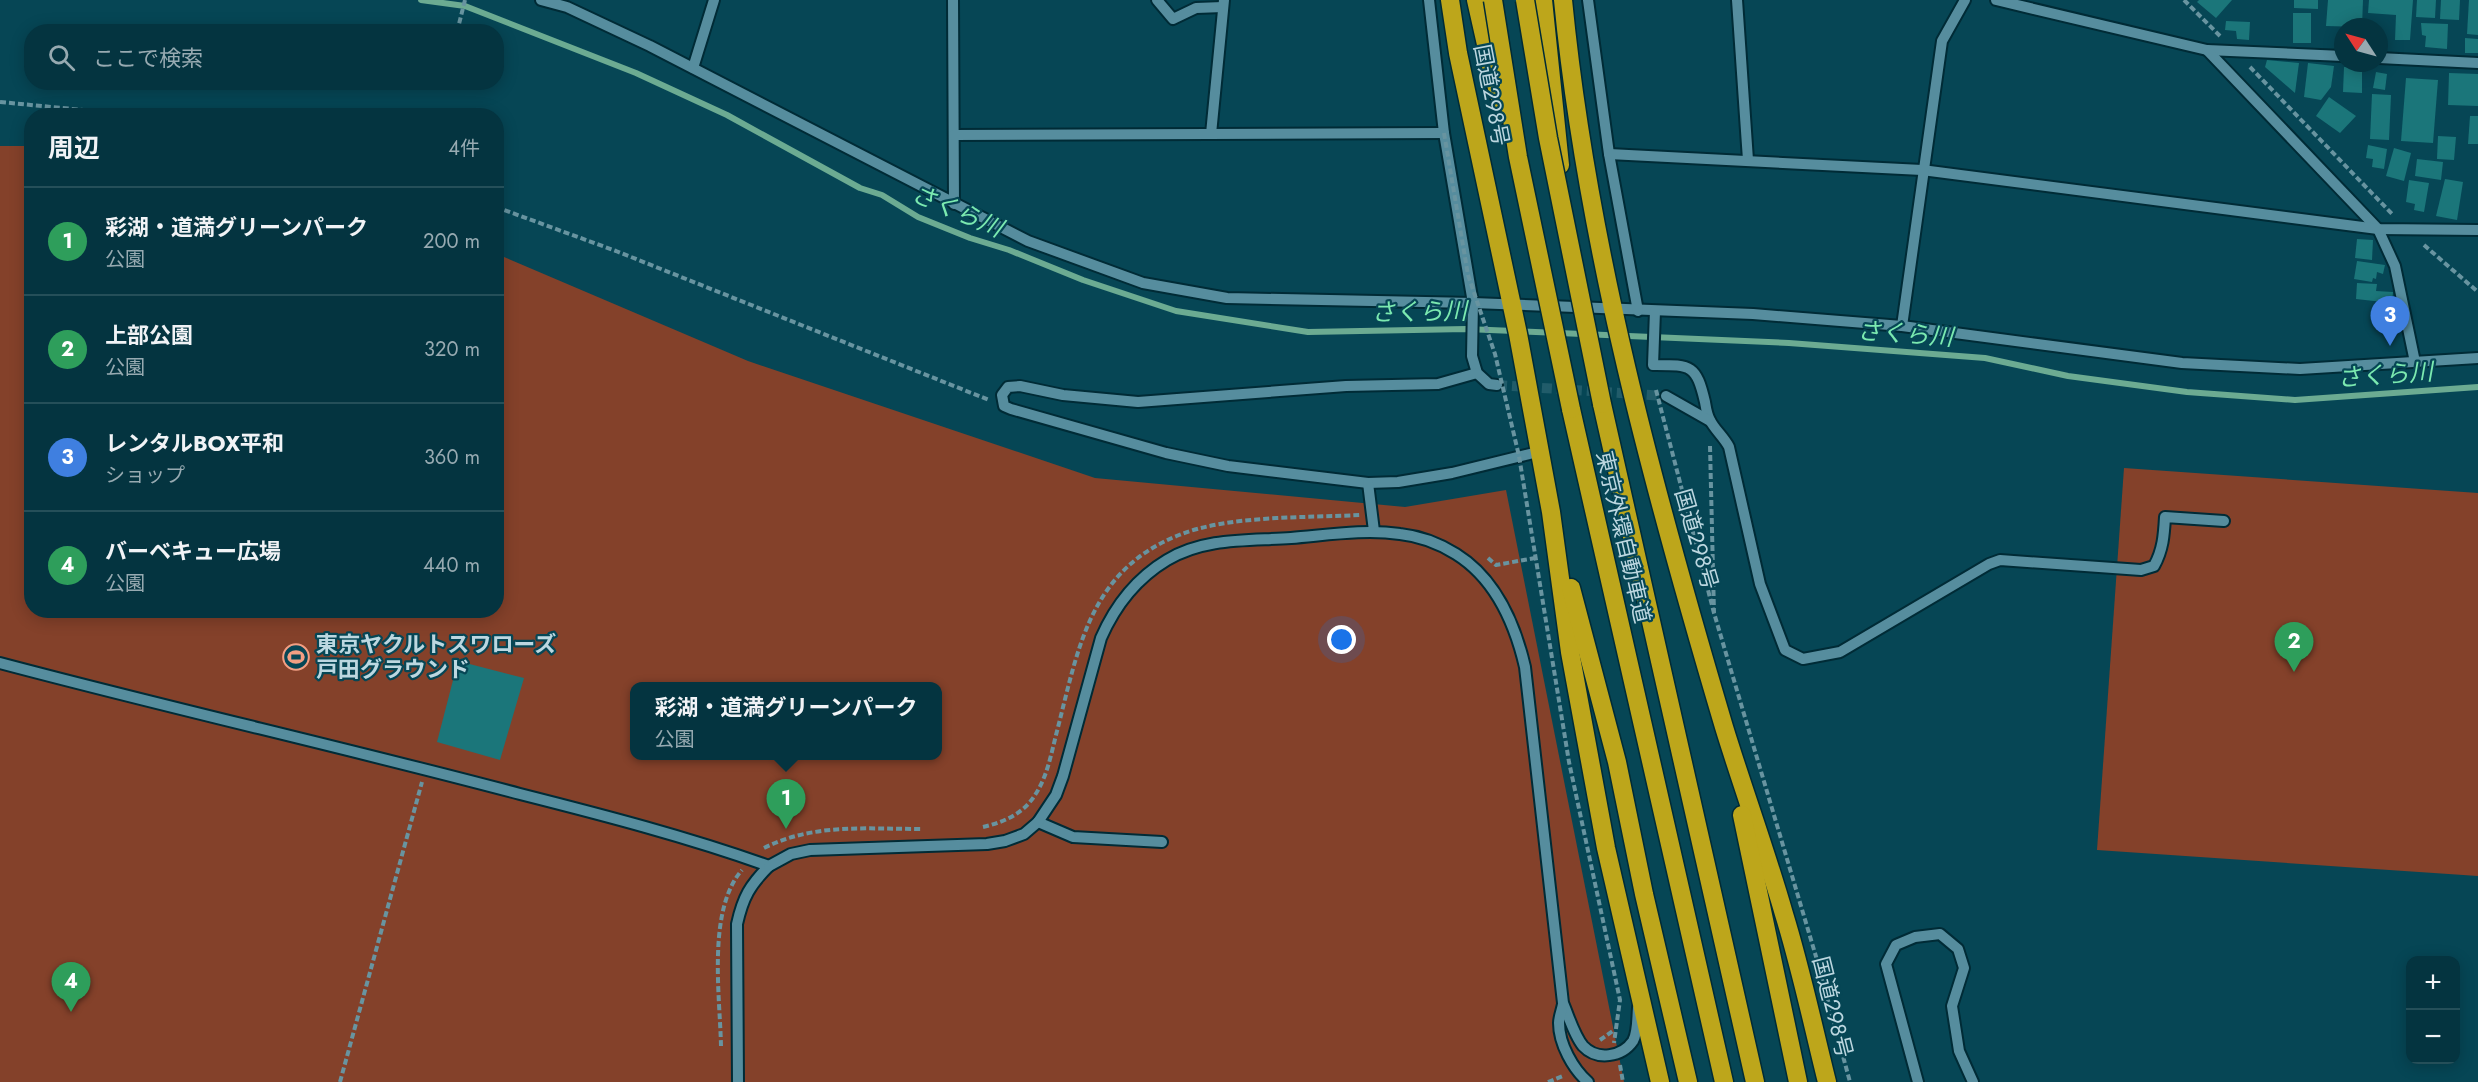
<!DOCTYPE html>
<html lang="ja">
<head>
<meta charset="utf-8">
<style>
	body { margin:0; font-family:Jost,"Noto Sans JP",sans-serif; background:#123f4b; color:#f1f3f6 }
	.controls { position:absolute; right:18px; bottom:18px; display:grid; overflow:hidden; border-radius:12px; box-shadow:0 3px 15px #0003 }
	.controls button { width:54px; height:54px; display:grid; place-items:center; padding:0; border:0; border-bottom:2px solid #254f59; background:#043440; color:#f1f3f6; font:30px sans-serif }
	.compass { position:absolute; left:2334px; top:18px; width:54px; height:54px; border-radius:50%; background:#043440; box-shadow:0 3px 15px #0003; rotate:306deg }
	.you { position:absolute; left:1342px; top:640px; width:21px; height:21px; margin:-15px; border:4px solid #fff; border-radius:50%; background:#1a73e8; box-shadow:0 0 0 9px #1a73e833 }
	.badge { display:grid; place-items:center; width:39px; height:39px; border-radius:50%; background:#f39f83; color:#fff; font-size:20px; font-weight:700 }
	.pin { position:absolute; translate:-50% -50px; filter:drop-shadow(0 2px 3px #0008) }
	.pin::after { content:''; position:absolute; top:32px; width:21px; height:18px; background:inherit; clip-path:polygon(0 0,100% 0,50% 100%) }
	.popup { position:absolute; left:630px; top:682px; width:312px; height:78px; box-sizing:border-box; display:grid; place-content:center; border-radius:12px; background:#043440; filter:drop-shadow(0 2px 4px #0005); font-size:20px; white-space:nowrap; color:#97aab1 }
	.popup b { font-size:22px; color:#f1f3f6 }
	.popup::after { content:''; position:absolute; left:50%; top:100%; margin-left:-12px; border:12px solid transparent; border-top-color:#043440 }
	.list { margin:0; padding:0; list-style:none }
	h2 { display:flex; justify-content:space-between; align-items:center; height:78px; margin:0; padding:0 24px; font-size:26px }
	h2 small { font-size:20px; font-weight:400; color:#97aab1 }
	.list li { display:grid; grid-template-columns:39px 1fr auto; gap:18px; align-items:center; box-sizing:border-box; height:108px; padding:0 24px; border-top:2px solid #254f59 }
	.list b { display:block; font-size:22px; white-space:nowrap }
	.list p { margin:0; font-size:20px; white-space:nowrap; color:#97aab1 }
	.list em { font-size:20px; font-style:normal; color:#97aab1 }
	.icon { flex:none; width:33px; height:33px; fill:none; stroke:currentColor; stroke-width:2; stroke-linecap:round; stroke-linejoin:round }
	.map { position:relative; flex:none; width:2478px; height:1082px; overflow:hidden }
	.search { position:absolute; background:#043440; box-shadow:0 3px 15px #0003; left:24px; top:24px; width:480px; height:66px; display:flex; align-items:center; gap:15px; box-sizing:border-box; padding:0 21px; border-radius:24px; color:#97aab1; font-size:22px }
	.panel { position:absolute; background:#043440; box-shadow:0 3px 15px #0003; left:24px; top:108px; width:480px; height:510px; border-radius:24px }
	.map>svg:first-child { display:block }
	.green { fill:#84412a; fill-rule:evenodd }
	.lines { fill:none; stroke-linecap:round; stroke-linejoin:round }
	.stream { stroke:#6cab92; stroke-width:6 }
	.building { fill:#1b767a }
	.minor-tunnel { stroke:#215c6a; stroke-width:10; stroke-dasharray:10 5; stroke-linecap:butt }
	.minor-casing { stroke:#002b36; stroke-width:14 }
	.highway-casing { stroke:#002b36; stroke-width:21 }
	.path { stroke:#6894a0; stroke-width:4; stroke-dasharray:6 3; stroke-linecap:butt }
	.minor { stroke:#568d9e; stroke-width:10 }
	.highway { stroke:#bda61b; stroke-width:18 }
	.highway-bridge-casing { stroke:#002b36; stroke-width:21; stroke-linecap:butt }
	.path-bridge { stroke:#6894a0; stroke-width:4; stroke-dasharray:6 3; stroke-linecap:butt }
	.highway-bridge { stroke:#bda61b; stroke-width:18 }
	.labels { text-anchor:middle; stroke-width:4.5; stroke-linejoin:round; paint-order:stroke }
	.street-label { font-size:22px; fill:#bcd7e0; stroke:#064655 }
	.poi-label { font-size:22px; font-weight:bold; fill:#bcd7e0; stroke:#064655; text-anchor:start }
	.water-label { font-size:24px; font-style:italic; fill:#7be9b0; stroke:#064655 }
</style>
</head>
<body>
<div class="map">
<svg width="2478" height="1082" viewBox="0 0 2478 1082">
	<rect width="100%" height="100%" fill="#064655"/>
	<g class="green">
		<path d="M0,146H31L32,610H496L497,254L748,361L1095,478L1405,507L1506,490L1624,1082H0ZM634,686H938V756H634Z"/>
		<polygon points="2124,468 2478,493 2478,876 2097,850"/>
	</g>
	<g class="lines">
		<polyline class="stream" points="421,0 465,6 636,73 727,115 860,188 882,195 918,217 970,238 1009,250 1083,280 1176,311 1308,332 1466,329 1789,343 1985,358 2068,376 2187,392 2295,400 2478,387"/>
	</g>
	<g class="building">
		<polygon points="2199,0 2232,0 2216,18 2197,2"/>
		<polygon points="2294,0 2318,0 2318,9 2294,8"/>
		<polygon points="2328,0 2363,0 2362,27 2326,26"/>
		<polygon points="2369,0 2413,0 2410,40 2395,40 2396,15 2368,13"/>
		<polygon points="2417,0 2436,0 2435,18 2416,17"/>
		<polygon points="2441,0 2460,0 2459,20 2440,19"/>
		<polygon points="2469,0 2478,0 2478,35 2467,34"/>
		<rect x="2293" y="13" width="18" height="30"/>
		<polygon points="2226,21 2250,22 2249,40 2237,39 2236,31 2225,30"/>
		<polygon points="2421,23 2448,24 2447,49 2425,47 2426,36 2422,35"/>
		<polygon points="2465,38 2478,39 2478,53 2465,53"/>
		<polygon points="2267,60 2299,63 2295,93 2265,67"/>
		<polygon points="2308,63 2334,66 2331,87 2321,100 2304,97"/>
		<polygon points="2344,67 2362,68 2362,93 2343,92"/>
		<polygon points="2376,72 2387,74 2385,90 2373,88"/>
		<polygon points="2449,73 2478,74 2478,106 2448,105"/>
		<polygon points="2406,78 2438,80 2433,143 2401,141"/>
		<polygon points="2372,94 2391,95 2389,140 2370,139"/>
		<polygon points="2329,97 2356,116 2340,133 2316,116"/>
		<polygon points="2470,116 2478,116 2478,144 2468,144"/>
		<polygon points="2438,136 2456,137 2454,160 2437,159"/>
		<polygon points="2368,145 2387,149 2384,169 2372,167 2373,159 2366,158"/>
		<polygon points="2394,148 2411,153 2404,181 2386,176"/>
		<polygon points="2417,159 2443,162 2441,180 2415,176"/>
		<polygon points="2445,179 2463,182 2457,220 2436,216"/>
		<polygon points="2409,180 2429,183 2424,212 2414,210 2415,204 2406,202"/>
		<polygon points="2357,239 2373,240 2372,260 2355,258"/>
		<polygon points="2357,261 2385,265 2383,274 2377,272 2376,279 2373,278 2372,282 2354,279"/>
		<polygon points="2357,283 2377,284 2376,291 2393,292 2392,303 2356,299"/>
		<polygon points="458,661 524,678 500,760 437,742"/>
	</g>
	<g class="lines">
		<polyline class="minor-tunnel" points="1497,385 1666,396"/>
		<g class="minor-casing">
			<g id="minor">
				<polyline points="541,0 567,7 650,46 1028,241 1143,283 1227,298 1473,303 1753,314 1902,326 2182,363 2300,369 2478,358"/>
				<polyline points="953,0 954,204"/>
				<polyline points="1157,0 1173,19 1196,8 1223,7"/>
				<polyline points="1429,0 1444,133 1473,303 1472,356 1477,373 1489,384 1497,385"/>
				<polyline points="1588,0 1609,154 1638,311"/>
				<polyline points="1737,0 1748,160"/>
				<polyline points="1996,0 2207,50 2343,56"/>
				<polyline points="2207,50 2378,229 2395,266 2415,362"/>
				<polyline points="2379,58 2478,63"/>
				<polyline points="693,68 714,0"/>
				<polyline points="1211,134 1224,0"/>
				<polyline points="954,135 1444,133"/>
				<polyline points="1609,154 1922,170 2378,229 2478,230"/>
				<path d="M1655,311L1653,365C1691,365 1696,364 1705,402C1706,408 1707,415 1710,420C1714,429 1724,437 1729,447L1760,584L1785,650L1803,659L1840,652L1989,564L2000,560L2141,570L2154,566C2163,550 2164,535 2165,517L2224,521"/>
				<polyline points="1902,326 1942,41 1965,0"/>
				<polyline points="1477,373 1438,384 1346,386 1138,402 1063,395 1020,386 1008,387 1002,395 1004,406 1011,409 1166,453 1228,466 1368,483 1398,482 1452,473 1538,452"/>
				<polyline points="1666,396 1710,421"/>
				<polyline points="1368,483 1374,531"/>
				<path d="M0,663C173,709 347,748 520,794C603,815 688,837 769,866C750,885 743,897 737,924L738,1082"/>
				<polyline points="1038,822 1073,837 1162,842"/>
				<path d="M769,866L791,854L810,850L987,844L1005,841L1024,834L1038,822L1056,795L1063,776L1101,638C1115,606 1137,578 1167,560C1205,537 1250,541 1291,538C1328,535 1364,529 1400,534C1419,536 1440,544 1456,554C1496,579 1515,624 1525,667L1563,1003C1569,1017 1574,1035 1583,1046C1597,1061 1622,1057 1633,1041C1638,1032 1637,1018 1638,1008"/>
				<path d="M1563,1004C1562,1010 1559,1017 1559,1023C1559,1044 1573,1069 1588,1082"/>
				<polyline points="1918,1082 1886,964 1896,945 1915,937 1940,934 1958,949 1964,968 1952,1006 1959,1051 1973,1082"/>
			</g>
		</g>
		<g class="highway-casing">
			<g id="highway">
				<polyline points="1450,0 1458,53 1518,334 1551,512 1570,652 1606,848 1660,1082"/>
				<polyline points="1476,0 1492,71 1505,115"/>
				<polyline points="1543,0 1560,165"/>
				<path d="M1563,0C1587,246 1654,491 1724,727C1743,789 1766,851 1784,914C1801,969 1813,1026 1827,1082"/>
				<polyline points="1602,404 1755,1082"/>
				<polyline points="1571,409 1724,1082"/>
				<polyline points="1571,588 1617,762 1644,894 1688,1082"/>
				<polyline points="1742,815 1798,1082"/>
			</g>
		</g>
		<g class="path">
			<polyline points="2184,0 2220,36"/>
			<polyline points="457,32 465,0"/>
			<polyline points="2250,67 2393,215"/>
			<polyline points="0,102 146,116"/>
			<polyline points="496,207 616,251 989,400"/>
			<polyline points="2424,245 2478,292"/>
			<polyline points="1710,446 1714,613"/>
			<polyline points="1488,558 1496,565 1535,558"/>
			<path d="M983,827C1004,822 1023,814 1035,795C1047,777 1051,755 1056,735C1078,651 1088,571 1179,535C1229,515 1305,518 1360,515"/>
			<path d="M764,848C814,823 866,829 921,829"/>
			<polyline points="1600,1040 1614,1030"/>
			<path d="M721,1046C720,996 707,910 742,870"/>
			<polyline points="1620,1065 1623,1082"/>
			<polyline points="340,1082 422,782"/>
			<polyline points="1548,1082 1563,1076"/>
		</g>
		<use href="#minor" class="minor"/>
		<use href="#highway" class="highway"/>
		<g class="highway-bridge-casing">
			<g id="highway-bridge">
				<polyline points="1493,0 1518,157 1571,409"/>
				<polyline points="1525,0 1548,138 1602,404"/>
			</g>
		</g>
		<g class="path-bridge">
			<polyline points="1444,133 1468,275 1495,354 1519,456 1569,762 1620,1000 1614,1043"/>
			<polyline points="1656,390 1714,613 1817,960 1850,1082"/>
		</g>
		<use href="#highway-bridge" class="highway-bridge"/>
	</g>
	<defs>
		<g id="stadium-ring" transform="scale(1.35)"><circle r="9.5" fill="#064655" stroke="#f39f83" stroke-width="1.5"/><path d="M0-5a6.5 5 0 1 0 0 10a6.5 5 0 1 0 0-10ZM-3.5-1.8h7v3.6h-7Z" fill="#f39f83"/></g>
	</defs>
	<g fill-rule="evenodd">
		<use href="#stadium-ring" x="296" y="657"/>
	</g>
	<g class="labels">
		<g class="street-label">
			<text transform="translate(1492 95) rotate(79)" y="8">国道298号</text>
			<text transform="translate(1624 537) rotate(77)" y="8">東京外環自動車道</text>
			<text transform="translate(1697 539) rotate(74)" y="8">国道298号</text>
			<text transform="translate(1833 1007) rotate(76)" y="8">国道298号</text>
		</g>
		<g class="poi-label">
			<text x="316" y="652">東京ヤクルトスワローズ<tspan x="316" dy="25">戸田グラウンド</tspan></text>
		</g>
		<g class="water-label">
			<text transform="translate(957 211) rotate(23)" y="8">さくら川</text>
			<text transform="translate(1419 312) rotate(-1)" y="8">さくら川</text>
			<text transform="translate(1905 334) rotate(4)" y="8">さくら川</text>
			<text transform="translate(2385 375) rotate(-4)" y="8">さくら川</text>
		</g>
	</g>
</svg>
<div class="controls">
<button>+</button>
<button>−</button>
</div>
<svg class="compass" viewBox="-18 -18 36 36"><path d="M0-13l5 13h-10z" fill="#e53935"/><path d="M0 13l5-13h-10z" fill="#97aab1"/></svg>
<div class="you"></div>
<div class="pin badge" style="left:786px;top:829px;background:#2e9e5b">1</div>
<div class="popup"><b>彩湖・道満グリーンパーク</b>公園</div>
<div class="pin badge" style="left:2294px;top:672px;background:#2e9e5b">2</div>
<div class="pin badge" style="left:2390px;top:346px;background:#3f7fe0">3</div>
<div class="pin badge" style="left:71px;top:1012px;background:#2e9e5b">4</div>
<div class="search"><svg class="icon" aria-label="search" viewBox="0 0 24 24"><circle cx="10" cy="10" r="6"/><path d="M15 15l6 6"/></svg>ここで検索</div>
<section class="panel">
<h2>周辺<small>4件</small></h2>
<ul class="list">
<li><span class="badge" style="background:#2e9e5b">1</span><div><b>彩湖・道満グリーンパーク</b><p>公園</p></div><em>200 m</em></li>
<li><span class="badge" style="background:#2e9e5b">2</span><div><b>上部公園</b><p>公園</p></div><em>320 m</em></li>
<li><span class="badge" style="background:#3f7fe0">3</span><div><b>レンタルBOX平和</b><p>ショップ</p></div><em>360 m</em></li>
<li><span class="badge" style="background:#2e9e5b">4</span><div><b>バーベキュー広場</b><p>公園</p></div><em>440 m</em></li>
</ul>
</section>
</div>
</body>
</html>
